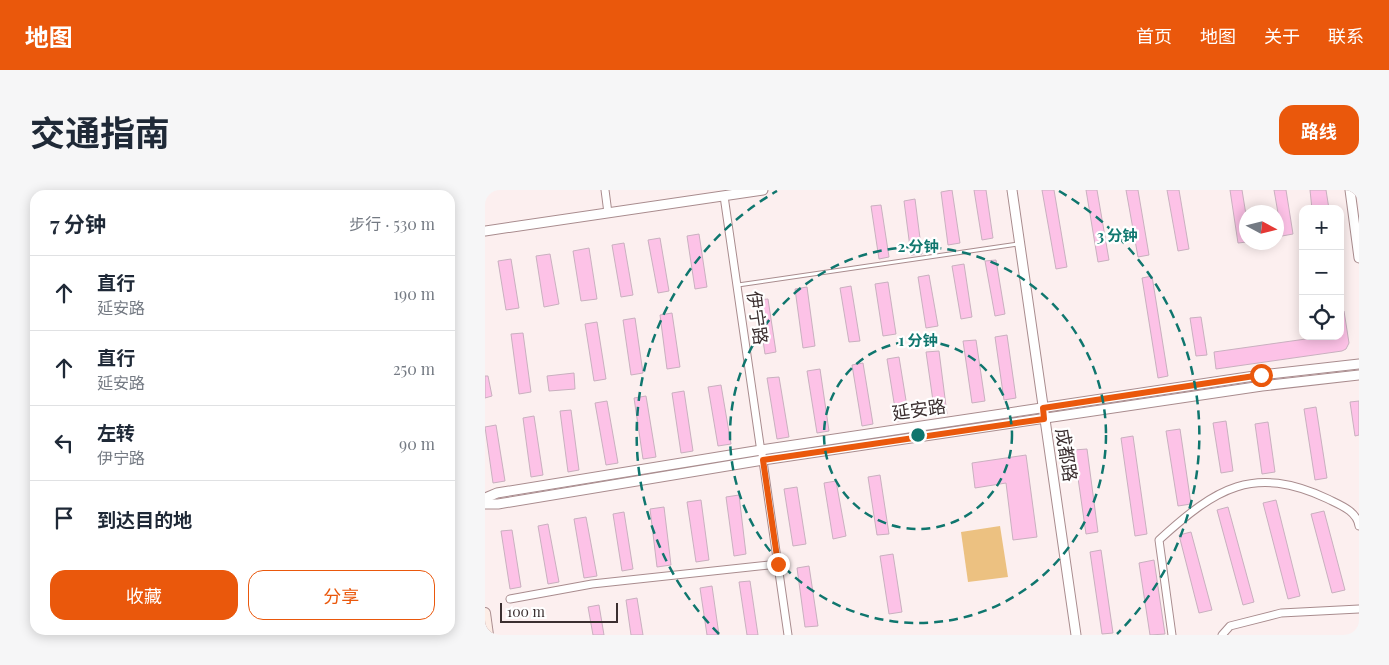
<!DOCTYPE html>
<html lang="zh">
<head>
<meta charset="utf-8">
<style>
	body { margin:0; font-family:"Playfair Display","Noto Sans SC",serif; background:#f6f6f7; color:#1f2937 }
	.controls { position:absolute; right:15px; top:15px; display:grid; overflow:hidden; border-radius:10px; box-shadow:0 2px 12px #0003 }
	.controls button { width:45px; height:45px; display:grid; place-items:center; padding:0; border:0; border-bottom:1px solid #e0e1e3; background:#fff; color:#1f2937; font:25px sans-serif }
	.compass { position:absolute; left:754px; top:15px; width:45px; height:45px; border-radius:50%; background:#fff; box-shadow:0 2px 12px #0003; rotate:97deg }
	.scale { position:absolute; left:15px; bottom:12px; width:118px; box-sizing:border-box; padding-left:5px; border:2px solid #3b2f30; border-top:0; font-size:14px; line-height:18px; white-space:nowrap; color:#3b2f30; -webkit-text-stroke:4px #fff; paint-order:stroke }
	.stop { position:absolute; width:15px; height:15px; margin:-11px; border:4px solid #ea580c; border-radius:50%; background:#fff }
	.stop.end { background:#ea580c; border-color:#fff; box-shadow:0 1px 5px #0008 }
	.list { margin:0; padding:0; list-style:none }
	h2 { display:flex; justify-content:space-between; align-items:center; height:65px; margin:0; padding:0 20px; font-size:21px }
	h2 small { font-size:16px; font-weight:400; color:#747a83 }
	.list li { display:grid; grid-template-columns:32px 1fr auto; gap:15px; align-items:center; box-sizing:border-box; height:75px; padding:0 20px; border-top:1px solid #e0e1e3 }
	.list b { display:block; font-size:19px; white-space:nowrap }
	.list p { margin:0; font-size:16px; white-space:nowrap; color:#747a83 }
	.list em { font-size:16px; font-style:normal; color:#747a83 }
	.actions { display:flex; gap:10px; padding:15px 20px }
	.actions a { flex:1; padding:11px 0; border:1px solid #ea580c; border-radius:15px; text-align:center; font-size:18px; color:#ea580c }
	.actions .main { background:#ea580c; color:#fff }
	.icon { flex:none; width:28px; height:28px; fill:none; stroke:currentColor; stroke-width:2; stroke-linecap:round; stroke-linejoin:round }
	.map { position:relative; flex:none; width:874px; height:445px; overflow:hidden; border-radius:15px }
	header { display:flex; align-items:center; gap:30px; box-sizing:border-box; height:70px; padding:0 25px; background:#ea580c; color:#fff }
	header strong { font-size:24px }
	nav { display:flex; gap:28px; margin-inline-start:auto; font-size:18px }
	.intro { display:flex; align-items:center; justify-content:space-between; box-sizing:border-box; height:120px; padding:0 30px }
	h1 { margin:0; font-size:35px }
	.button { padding:12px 22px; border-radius:15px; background:#ea580c; color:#fff; font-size:18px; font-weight:700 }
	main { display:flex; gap:30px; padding:0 30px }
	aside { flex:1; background:#fff; border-radius:15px; box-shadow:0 2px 12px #0003 }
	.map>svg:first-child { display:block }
	.pitch { fill:#ecc181 }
	.building { fill:#fdc2e7; stroke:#c9b0bf }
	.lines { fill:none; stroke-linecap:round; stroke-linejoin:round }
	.service-casing { stroke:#a98c8e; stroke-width:5 }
	.minor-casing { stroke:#a98c8e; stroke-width:9 }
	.tertiary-casing { stroke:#a98c8e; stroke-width:11 }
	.secondary-casing { stroke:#a98c8e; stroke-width:12 }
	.service { stroke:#fff; stroke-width:3 }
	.minor { stroke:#fff; stroke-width:7 }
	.tertiary { stroke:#fff; stroke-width:9 }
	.secondary { stroke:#fdede6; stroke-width:10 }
	.route { stroke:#ea580c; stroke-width:6 }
	.ring { fill:none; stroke:#0f766e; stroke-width:2.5; stroke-dasharray:9 6 }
	.labels { text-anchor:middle; stroke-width:4.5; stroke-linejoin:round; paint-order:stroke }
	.street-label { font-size:18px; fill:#3b2f30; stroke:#fff }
	.centre { fill:#0f766e; stroke:#fff; stroke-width:2.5 }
	.ring-label { font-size:15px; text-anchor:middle; font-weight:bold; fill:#0f766e; stroke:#fff; stroke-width:4.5; stroke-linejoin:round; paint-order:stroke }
</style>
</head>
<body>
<header>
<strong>地图</strong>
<nav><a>首页</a><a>地图</a><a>关于</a><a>联系</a></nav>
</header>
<div class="intro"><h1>交通指南</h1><a class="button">路线</a></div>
<main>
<aside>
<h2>7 分钟<small>步行 · 530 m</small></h2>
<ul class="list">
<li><svg class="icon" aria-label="ahead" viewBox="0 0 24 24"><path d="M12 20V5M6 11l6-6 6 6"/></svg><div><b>直行</b><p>延安路</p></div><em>190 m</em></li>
<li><svg class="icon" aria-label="ahead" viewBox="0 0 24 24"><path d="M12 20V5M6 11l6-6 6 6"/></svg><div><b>直行</b><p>延安路</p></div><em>250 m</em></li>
<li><svg class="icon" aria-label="left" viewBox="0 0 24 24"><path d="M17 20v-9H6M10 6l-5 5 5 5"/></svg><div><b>左转</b><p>伊宁路</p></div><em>90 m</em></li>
<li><svg class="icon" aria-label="arrive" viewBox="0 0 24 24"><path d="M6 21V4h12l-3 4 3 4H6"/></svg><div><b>到达目的地</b></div></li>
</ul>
<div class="actions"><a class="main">收藏</a><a>分享</a></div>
</aside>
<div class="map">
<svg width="874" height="445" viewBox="0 0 874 445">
	<rect width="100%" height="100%" fill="#fcefef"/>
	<polygon class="pitch" points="515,336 523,387 483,392 476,342"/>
	<g class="building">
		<polygon points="467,0 475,53 463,55 456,2"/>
		<polygon points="489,0 501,0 508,48 497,50"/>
		<polygon points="557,0 569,0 582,77 571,79"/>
		<polygon points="601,0 612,0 624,70 613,72"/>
		<polygon points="641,0 653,0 664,65 653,67"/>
		<polygon points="682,0 694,0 704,59 693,61"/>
		<polygon points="745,0 757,0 762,31 762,52 753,53"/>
		<polygon points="789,0 801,0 808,44 797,46"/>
		<polygon points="825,0 841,0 844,19 827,19"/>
		<polygon points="430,9 437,64 426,65 419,11"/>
		<polygon points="396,15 404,67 394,69 386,16"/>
		<polygon points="214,44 222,97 210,99 202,46"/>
		<polygon points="175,48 184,101 173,103 163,50"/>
		<polygon points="139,53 148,105 136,107 127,55"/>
		<polygon points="104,58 112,109 96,111 88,61"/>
		<polygon points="65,64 74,114 59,117 51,66"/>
		<polygon points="26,69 34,118 21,120 13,71"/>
		<polygon points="511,70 520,124 510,126 500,71"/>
		<polygon points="479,74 487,127 476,129 467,76"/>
		<polygon points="444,85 453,136 441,138 433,87"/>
		<polygon points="667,86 683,186 673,188 657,88"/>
		<polygon points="403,92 411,144 398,146 390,94"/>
		<polygon points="366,96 375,151 364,152 355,98"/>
		<polygon points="322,97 330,156 318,158 310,99"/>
		<polygon points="283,109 291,162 280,164 272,110"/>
		<polygon points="859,121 864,153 861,159 857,161 731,179 729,162 842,146 855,146 855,122"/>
		<polygon points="187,123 195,177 182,179 175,125"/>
		<polygon points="716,127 722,165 711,166 705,128"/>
		<polygon points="150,128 158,183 146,185 138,130"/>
		<polygon points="112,132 121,189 109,191 100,134"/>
		<polygon points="38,143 46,202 34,204 26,144"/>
		<polygon points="522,145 531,208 519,210 510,147"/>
		<polygon points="491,150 500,211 487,213 478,151"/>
		<polygon points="454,161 462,224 450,225 441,162"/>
		<polygon points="414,167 424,229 412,231 402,169"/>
		<polygon points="378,173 388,234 377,236 367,175"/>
		<polygon points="335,179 344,241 332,243 322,181"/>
		<polygon points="89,183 90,199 64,201 62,186"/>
		<polygon points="0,186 3,186 7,206 0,208"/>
		<polygon points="294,187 304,247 292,249 282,188"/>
		<polygon points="236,195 246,254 233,256 223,197"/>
		<polygon points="199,201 208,261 196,263 187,203"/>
		<polygon points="161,206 171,267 158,269 149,208"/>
		<polygon points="122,211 133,273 121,275 110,213"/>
		<polygon points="874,211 874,245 870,246 865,212"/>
		<polygon points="831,217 842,288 830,290 819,219"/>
		<polygon points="86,220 94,280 83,282 75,221"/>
		<polygon points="49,226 58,285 46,287 38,228"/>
		<polygon points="741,231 748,281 736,283 728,233"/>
		<polygon points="783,232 790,282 777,284 770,234"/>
		<polygon points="11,235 20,291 8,293 0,237"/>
		<polygon points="695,239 706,314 693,316 681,241"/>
		<polygon points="648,246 662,344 650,346 636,248"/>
		<polygon points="602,259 613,342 601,344 589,260"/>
		<polygon points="541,265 552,347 528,350 521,293 490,298 487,273"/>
		<polygon points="395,285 404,344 392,345 383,287"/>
		<polygon points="351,291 361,346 348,349 339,293"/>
		<polygon points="312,297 321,354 308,356 299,299"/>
		<polygon points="254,305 261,364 249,366 241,307"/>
		<polygon points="216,310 224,370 211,372 202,312"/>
		<polygon points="791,310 815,406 803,409 778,313"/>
		<polygon points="179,317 186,375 172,377 165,319"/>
		<polygon points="743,317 769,412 758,415 732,320"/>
		<polygon points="839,321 860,400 847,403 826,324"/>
		<polygon points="139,322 148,379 137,381 128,324"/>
		<polygon points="101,327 112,386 99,388 89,329"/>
		<polygon points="63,334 74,392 63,394 53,336"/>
		<polygon points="27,340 36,397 25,399 16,341"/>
		<polygon points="706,342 727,420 714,423 694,345"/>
		<polygon points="616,360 628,443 617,444 605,362"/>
		<polygon points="408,364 417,422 404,424 395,366"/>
		<polygon points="669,370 680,444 665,445 654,373"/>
		<polygon points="324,376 333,436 320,437 312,378"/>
		<polygon points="265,391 273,445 262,445 254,392"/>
		<polygon points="227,396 234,445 222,445 215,398"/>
		<polygon points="152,408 158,445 146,445 141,410"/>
		<polygon points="114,415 119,445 108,445 103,417"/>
	</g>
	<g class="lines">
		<g class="service-casing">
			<polyline id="service" points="253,95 533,54"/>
		</g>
		<g class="minor-casing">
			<g id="minor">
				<polyline points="120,0 123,23"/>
				<polyline points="239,6 275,255"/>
				<polyline points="277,264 303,445"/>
				<polyline points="25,409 107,394 293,374"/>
				<path d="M687,445L674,350C731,298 768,274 843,309C855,315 872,321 874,336"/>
				<polyline points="737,445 745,436 796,423 874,419"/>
			</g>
		</g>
		<g class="tertiary-casing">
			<g id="tertiary">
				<polyline points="527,0 591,445"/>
				<polyline points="865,0 874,68"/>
				<polyline points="0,41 278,0"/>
				<polyline points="0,308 12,303 276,260 776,185 874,174"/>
				<polyline points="0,314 13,314 278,270 777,196 874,185"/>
			</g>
		</g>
		<g class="secondary-casing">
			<polyline id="secondary" points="0,423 3,445"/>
		</g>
		<use href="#service" class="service"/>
		<use href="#minor" class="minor"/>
		<use href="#tertiary" class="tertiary"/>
		<use href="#secondary" class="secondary"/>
	</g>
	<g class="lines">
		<polyline class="route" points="293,374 278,270 559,229 558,218 776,185"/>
	</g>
	<g class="ring">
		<circle cx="433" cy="245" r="94"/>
		<circle cx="433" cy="245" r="188"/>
		<path d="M234 444A282 282 0 0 1 292 1M574 1A282 282 0 0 1 632 444"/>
	</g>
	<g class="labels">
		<g class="street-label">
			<text transform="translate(272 128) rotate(82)" y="6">伊宁路</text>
			<text transform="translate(434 220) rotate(-8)" y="6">延安路</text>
			<text transform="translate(581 265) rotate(81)" y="6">成都路</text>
		</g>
	</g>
	<circle cx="433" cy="245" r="8" class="centre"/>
	<g class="ring-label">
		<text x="632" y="51">3 分钟</text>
		<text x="433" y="62">2 分钟</text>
		<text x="433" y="156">1 分钟</text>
	</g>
</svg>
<div class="controls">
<button>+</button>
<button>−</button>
<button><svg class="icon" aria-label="locate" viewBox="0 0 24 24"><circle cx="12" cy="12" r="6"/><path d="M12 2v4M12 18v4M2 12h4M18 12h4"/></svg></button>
</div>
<svg class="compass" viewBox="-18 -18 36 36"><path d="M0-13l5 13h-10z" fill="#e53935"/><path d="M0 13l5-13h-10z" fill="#747a83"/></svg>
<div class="scale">100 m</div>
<div class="stop" style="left:776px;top:185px"></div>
<div class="stop end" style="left:293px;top:374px"></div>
</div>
</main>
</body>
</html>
